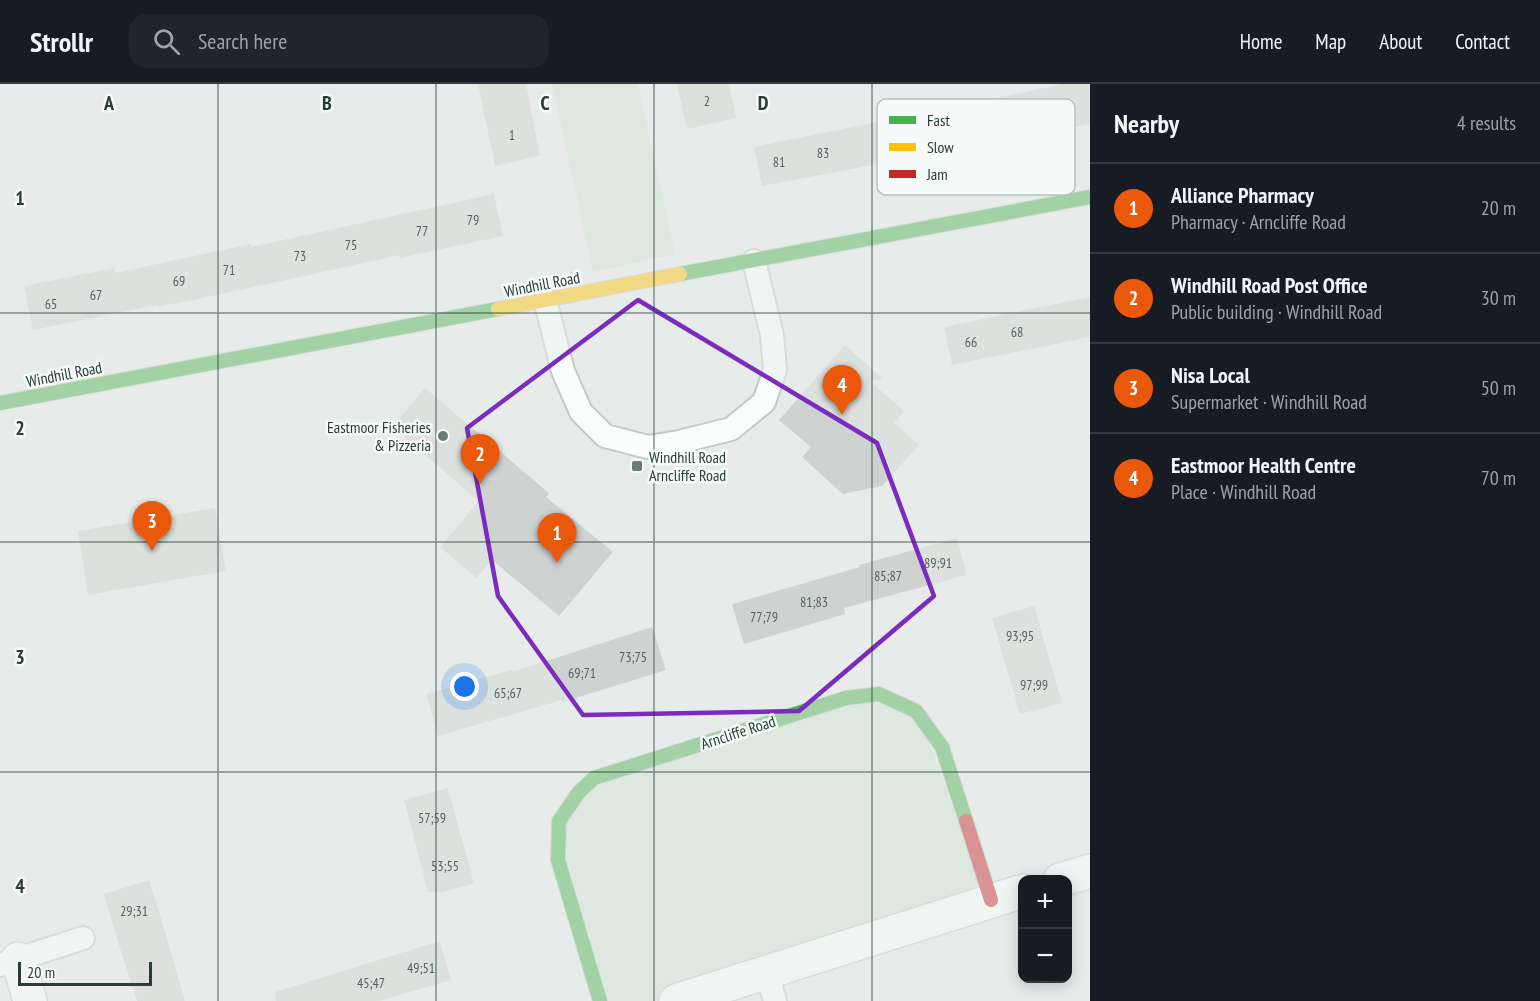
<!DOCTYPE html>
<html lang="en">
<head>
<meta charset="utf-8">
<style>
	body { margin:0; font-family:"PT Sans Narrow",sans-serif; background:#20242c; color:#f1f3f6 }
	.controls { position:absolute; right:18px; bottom:18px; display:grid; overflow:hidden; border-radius:12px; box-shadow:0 3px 15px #0003 }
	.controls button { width:54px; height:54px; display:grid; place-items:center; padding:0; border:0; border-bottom:2px solid #363941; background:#171b24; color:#f1f3f6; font:30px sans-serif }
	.scale { position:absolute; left:18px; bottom:15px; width:134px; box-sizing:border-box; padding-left:6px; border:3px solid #273e38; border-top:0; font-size:16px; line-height:21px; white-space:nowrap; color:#273e38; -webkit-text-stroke:4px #f6faf8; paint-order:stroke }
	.you { position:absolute; left:465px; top:603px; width:21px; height:21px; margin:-15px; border:4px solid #fff; border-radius:50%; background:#1a73e8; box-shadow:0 0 0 9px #1a73e833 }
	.badge { display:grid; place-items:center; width:39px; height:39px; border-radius:50%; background:#ea580c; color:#fff; font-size:20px; font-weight:700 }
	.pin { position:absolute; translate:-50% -50px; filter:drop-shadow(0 2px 3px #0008) }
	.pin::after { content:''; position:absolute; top:32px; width:21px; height:18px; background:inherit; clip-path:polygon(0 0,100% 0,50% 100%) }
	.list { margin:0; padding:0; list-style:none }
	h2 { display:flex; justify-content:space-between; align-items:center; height:78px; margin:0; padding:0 24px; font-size:26px }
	h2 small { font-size:20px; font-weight:400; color:#9ea1a6 }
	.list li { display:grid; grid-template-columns:39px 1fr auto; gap:18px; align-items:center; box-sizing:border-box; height:90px; padding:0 24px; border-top:2px solid #363941 }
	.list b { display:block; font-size:22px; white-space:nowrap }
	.list p { margin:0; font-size:20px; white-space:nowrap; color:#9ea1a6 }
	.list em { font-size:20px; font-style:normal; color:#9ea1a6 }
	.icon { flex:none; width:33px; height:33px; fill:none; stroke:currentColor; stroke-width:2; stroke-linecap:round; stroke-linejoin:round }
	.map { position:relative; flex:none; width:1090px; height:917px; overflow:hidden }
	header { display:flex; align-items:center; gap:36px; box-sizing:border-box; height:84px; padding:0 30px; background:#171b24; border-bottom:2px solid #363941 }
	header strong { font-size:28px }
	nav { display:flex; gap:33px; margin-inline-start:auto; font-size:21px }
	.search { width:420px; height:54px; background:#20242c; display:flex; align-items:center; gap:15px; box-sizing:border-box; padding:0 21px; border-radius:18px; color:#9ea1a6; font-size:22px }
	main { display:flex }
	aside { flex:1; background:#171b24 }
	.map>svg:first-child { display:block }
	.green { fill:#d2e3d8 }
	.building { fill:#ced3d1 }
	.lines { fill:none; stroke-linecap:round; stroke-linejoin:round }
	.lane-casing { stroke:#c4c9c7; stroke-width:26 }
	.street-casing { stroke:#c4c9c7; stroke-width:36 }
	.fast-casing { stroke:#c3c9c7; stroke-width:16 }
	.slow-casing { stroke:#c3c9c7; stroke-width:16 }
	.jam-casing { stroke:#c3c9c7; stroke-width:16 }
	.lane { stroke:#fbfcfc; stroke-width:22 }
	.street { stroke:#fbfcfc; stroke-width:33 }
	.fast { stroke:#4caf50; stroke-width:14 }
	.slow { stroke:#ffc107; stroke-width:14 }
	.jam { stroke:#c62828; stroke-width:14 }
	.marked { fill:none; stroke:#7b2cbf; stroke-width:4.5; stroke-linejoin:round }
	.grid { fill:none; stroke:#273e38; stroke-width:1.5; stroke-opacity:0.55 }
	.poi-dot { fill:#6a7b76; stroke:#f6faf8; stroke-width:2 }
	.labels { text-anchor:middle; stroke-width:5; stroke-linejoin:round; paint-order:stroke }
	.number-label { font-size:14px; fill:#52645f }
	.street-label { font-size:16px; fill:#273e38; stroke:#f6faf8 }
	.poi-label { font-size:16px; fill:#273e38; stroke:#f6faf8; text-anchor:end }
	.key { fill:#f6faf8; stroke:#b8c2be; stroke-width:1.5 }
	.key-label { font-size:16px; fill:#273e38 }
	.grid-label { font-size:20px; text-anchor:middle; font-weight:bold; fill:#273e38; stroke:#f6faf8; stroke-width:5; stroke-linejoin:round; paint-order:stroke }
</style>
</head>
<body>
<header>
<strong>Strollr</strong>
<div class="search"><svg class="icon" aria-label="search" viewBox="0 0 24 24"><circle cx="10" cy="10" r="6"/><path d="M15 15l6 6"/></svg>Search here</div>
<nav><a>Home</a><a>Map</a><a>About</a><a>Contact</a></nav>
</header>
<main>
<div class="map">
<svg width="1090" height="917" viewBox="0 0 1090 917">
	<rect width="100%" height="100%" fill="#e7ecea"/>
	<g class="green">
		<polygon points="552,0 638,0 675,170 593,188"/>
		<polygon points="846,614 916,627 991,816 676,917 600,917 559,737 579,708"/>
	</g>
	<g class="building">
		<polygon points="478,0 526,0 540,72 495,82"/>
		<polygon points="677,0 729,0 736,34 687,45"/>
		<polygon points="1064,0 1090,0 1090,40 762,102 754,63"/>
		<polygon points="494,110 503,152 400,174 400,171 208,213 158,223 157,221 33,246 24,202 114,184 115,189 250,160 251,163"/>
		<polygon points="1090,213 1090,253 952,281 944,243"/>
		<polygon points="845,261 883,295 870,297 904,327 894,339 919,361 882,402 843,410 802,373 811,363 779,336"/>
		<polygon points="425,304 549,409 546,413 613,468 559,532 492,476 476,494 440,463 479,417 392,343"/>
		<polygon points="215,424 226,487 88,511 78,447"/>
		<polygon points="957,454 967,491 844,524 845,530 744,560 732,520 860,483 859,481"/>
		<polygon points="1034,522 1062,619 1020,630 992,534"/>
		<polygon points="652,543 666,586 563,618 562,616 438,652 426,610 514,585 512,588"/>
		<polygon points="448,704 474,800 443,808 428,808 404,716"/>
		<polygon points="149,796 164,844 185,917 137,917 118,858 104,810"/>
		<polygon points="440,857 451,896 379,917 276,917 275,908"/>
	</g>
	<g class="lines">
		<g class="lane-casing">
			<g id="lane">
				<polyline points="545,216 563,287 581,328 605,352 648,363 679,358 731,345 764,318 775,286 772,251 754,177"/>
				<polyline points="0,881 83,854"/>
				<polyline points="767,889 775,917"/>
			</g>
		</g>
		<g class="street-casing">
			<g id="street">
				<polyline points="1060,796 1090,787"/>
				<polyline points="18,875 30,917"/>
				<polyline points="676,917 1023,807"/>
			</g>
		</g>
		<g class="fast-casing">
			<g id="fast">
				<polyline points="680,190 1090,113"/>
				<polyline points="0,319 498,225"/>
				<polyline points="600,917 558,776 559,737 579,708 594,694 846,614 879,610 916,627 942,663 966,737"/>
			</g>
		</g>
		<g class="slow-casing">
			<polyline id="slow" points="498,225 680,190"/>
		</g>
		<g class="jam-casing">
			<polyline id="jam" points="966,737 991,816"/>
		</g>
		<use href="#lane" class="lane"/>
		<use href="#street" class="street"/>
		<use href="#fast" class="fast"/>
		<use href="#slow" class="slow"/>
		<use href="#jam" class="jam"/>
	</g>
	<path d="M0 0H1090V917H0ZM638,216L877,359L934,512L799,627L583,631L498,512L467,344Z" fill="#e7ecea" fill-opacity=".55" fill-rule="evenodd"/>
	<path class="marked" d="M638,216L877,359L934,512L799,627L583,631L498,512L467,344Z"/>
	<path class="grid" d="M218,0V917M436,0V917M654,0V917M872,0V917M0,229H1090M0,458H1090M0,688H1090"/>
	<g class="poi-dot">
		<circle cx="443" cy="352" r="6"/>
		<rect x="631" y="376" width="12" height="12" rx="3"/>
	</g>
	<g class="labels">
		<g class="number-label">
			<text x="707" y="22">2</text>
			<text x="512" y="56">1</text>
			<text x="823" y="74">83</text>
			<text x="779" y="83">81</text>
			<text x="473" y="141">79</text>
			<text x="422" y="152">77</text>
			<text x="351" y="166">75</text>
			<text x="300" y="177">73</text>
			<text x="229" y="191">71</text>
			<text x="179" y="202">69</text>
			<text x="96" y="216">67</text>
			<text x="51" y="225">65</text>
			<text x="1017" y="253">68</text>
			<text x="971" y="263">66</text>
			<text x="938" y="484">89;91</text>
			<text x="888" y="497">85;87</text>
			<text x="814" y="523">81;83</text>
			<text x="764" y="538">77;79</text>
			<text x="1020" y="557">93;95</text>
			<text x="633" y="578">73;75</text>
			<text x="582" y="594">69;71</text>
			<text x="1034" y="606">97;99</text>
			<text x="508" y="614">65;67</text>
			<text x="432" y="739">57;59</text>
			<text x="445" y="787">53;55</text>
			<text x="134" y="832">29;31</text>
			<text x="421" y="889">49;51</text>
			<text x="371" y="904">45;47</text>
		</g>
		<g class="street-label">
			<text transform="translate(542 200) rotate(-11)" y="6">Windhill Road</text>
			<text transform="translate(64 290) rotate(-11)" y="6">Windhill Road</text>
			<text transform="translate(738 648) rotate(-18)" y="6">Arncliffe Road</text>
		</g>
		<g class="poi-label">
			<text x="431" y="349">Eastmoor Fisheries<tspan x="431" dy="18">&amp; Pizzeria</tspan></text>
			<text x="649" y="379" text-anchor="start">Windhill Road<tspan x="649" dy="18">Arncliffe Road</tspan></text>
		</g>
	</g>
	<rect x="877" y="15" width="198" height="96" rx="9" class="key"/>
	<rect x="889" y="32" width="27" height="8" fill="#4caf50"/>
	<rect x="889" y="59" width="27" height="8" fill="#ffc107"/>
	<rect x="889" y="86" width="27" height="8" fill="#c62828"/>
	<g class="key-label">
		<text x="927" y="42">Fast</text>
		<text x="927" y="69">Slow</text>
		<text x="927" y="96">Jam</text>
	</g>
	<g class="grid-label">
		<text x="109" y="26">A</text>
		<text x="327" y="26">B</text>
		<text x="545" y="26">C</text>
		<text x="763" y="26">D</text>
		<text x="20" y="121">1</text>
		<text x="20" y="351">2</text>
		<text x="20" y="580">3</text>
		<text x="20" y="809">4</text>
	</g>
</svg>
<div class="controls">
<button>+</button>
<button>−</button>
</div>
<div class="scale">20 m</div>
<div class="you"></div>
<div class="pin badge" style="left:557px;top:479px">1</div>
<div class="pin badge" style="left:480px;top:400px">2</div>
<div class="pin badge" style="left:152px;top:467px">3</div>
<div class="pin badge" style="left:842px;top:331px">4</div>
</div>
<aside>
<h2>Nearby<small>4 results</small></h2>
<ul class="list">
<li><span class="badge">1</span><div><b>Alliance Pharmacy</b><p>Pharmacy · Arncliffe Road</p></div><em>20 m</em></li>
<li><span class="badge">2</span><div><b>Windhill Road Post Office</b><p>Public building · Windhill Road</p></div><em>30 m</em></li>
<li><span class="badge">3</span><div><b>Nisa Local</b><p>Supermarket · Windhill Road</p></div><em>50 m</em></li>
<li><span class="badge">4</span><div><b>Eastmoor Health Centre</b><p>Place · Windhill Road</p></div><em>70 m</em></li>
</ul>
</aside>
</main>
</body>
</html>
